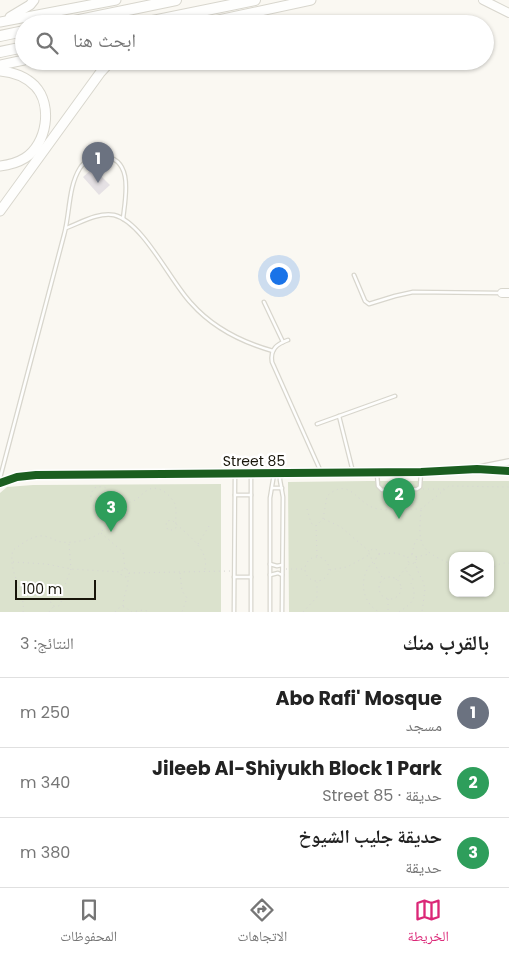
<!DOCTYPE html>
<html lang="ar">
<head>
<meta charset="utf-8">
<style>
	body { margin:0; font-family:Poppins,"Noto Naskh Arabic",sans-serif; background:#f6f6f6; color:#222; direction:rtl }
	.controls { position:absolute; right:15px; bottom:15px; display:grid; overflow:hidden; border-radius:10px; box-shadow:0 1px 4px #0004 }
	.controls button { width:45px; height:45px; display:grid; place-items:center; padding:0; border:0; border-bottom:1px solid #e0e0e0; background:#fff; color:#222; font:25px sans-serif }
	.scale { position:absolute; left:15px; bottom:12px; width:81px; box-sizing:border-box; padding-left:5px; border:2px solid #18150a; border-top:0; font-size:14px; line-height:18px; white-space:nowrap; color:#18150a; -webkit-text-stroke:4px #fff; paint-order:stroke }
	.you { position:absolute; left:278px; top:275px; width:18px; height:18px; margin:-12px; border:4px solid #fff; border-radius:50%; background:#1a73e8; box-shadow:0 0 0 8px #1a73e833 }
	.badge { display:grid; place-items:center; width:32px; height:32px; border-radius:50%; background:#db2777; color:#fff; font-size:16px; font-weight:700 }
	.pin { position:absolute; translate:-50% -41px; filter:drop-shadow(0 1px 2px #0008) }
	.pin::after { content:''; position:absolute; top:26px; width:18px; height:15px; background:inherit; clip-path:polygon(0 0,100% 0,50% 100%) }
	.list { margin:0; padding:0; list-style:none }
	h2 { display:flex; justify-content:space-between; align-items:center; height:65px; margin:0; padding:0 20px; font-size:21px }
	h2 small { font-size:16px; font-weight:400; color:#767676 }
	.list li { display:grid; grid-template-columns:32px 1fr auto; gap:15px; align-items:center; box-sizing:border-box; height:70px; padding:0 20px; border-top:1px solid #e0e0e0 }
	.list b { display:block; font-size:19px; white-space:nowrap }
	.list p { margin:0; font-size:16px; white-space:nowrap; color:#767676 }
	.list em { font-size:16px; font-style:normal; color:#767676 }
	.icon { flex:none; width:28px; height:28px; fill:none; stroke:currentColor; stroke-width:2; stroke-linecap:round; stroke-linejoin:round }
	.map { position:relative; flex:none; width:509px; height:612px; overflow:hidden; direction:ltr }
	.search { position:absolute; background:#fff; box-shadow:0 1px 4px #0004; left:15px; right:15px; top:15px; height:55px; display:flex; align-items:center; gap:12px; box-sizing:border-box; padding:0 18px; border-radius:28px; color:#767676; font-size:19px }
	.sheet { height:275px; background:#fff }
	nav { display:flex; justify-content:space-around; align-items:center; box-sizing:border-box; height:70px; border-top:1px solid #e0e0e0; background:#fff; font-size:14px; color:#767676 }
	nav a { display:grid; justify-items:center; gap:2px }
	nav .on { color:#db2777 }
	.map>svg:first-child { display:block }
	.green { fill:#dbe2cd; fill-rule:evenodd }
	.building { fill:#e5e1e4 }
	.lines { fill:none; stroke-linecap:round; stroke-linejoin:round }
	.service-casing { stroke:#d8d6cd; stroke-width:5 }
	.minor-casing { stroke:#d8d6cd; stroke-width:8 }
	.secondary-casing { stroke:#d8d6cd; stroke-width:10 }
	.primary-casing { stroke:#d8d6cd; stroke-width:11 }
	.motorway-casing { stroke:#d8d6cd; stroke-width:12 }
	.path { stroke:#d6d6d3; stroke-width:1; stroke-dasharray:1 4; stroke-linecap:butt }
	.service { stroke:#fefefd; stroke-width:2.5 }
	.minor { stroke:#fefefd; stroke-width:5.5 }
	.secondary { stroke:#fefefd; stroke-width:8 }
	.primary { stroke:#fefefd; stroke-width:9 }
	.motorway { stroke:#fefefd; stroke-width:10 }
	.cycleway-casing { stroke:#fff; stroke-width:11 }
	.cycleway { stroke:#1b5e20; stroke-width:8 }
	.labels { text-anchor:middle; stroke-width:5; stroke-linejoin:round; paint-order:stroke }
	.street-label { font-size:14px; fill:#18150a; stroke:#fff }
</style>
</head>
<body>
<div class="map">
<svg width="509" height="612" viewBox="0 0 509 612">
	<rect width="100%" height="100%" fill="#faf8f2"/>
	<g class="green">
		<path d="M369,481H509V612H289L288,482ZM453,556H490V593H453Z"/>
		<polygon points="221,484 221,612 0,612 0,493 7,487 33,485"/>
	</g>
	<polygon class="building" points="93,168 110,185 99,195 83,177"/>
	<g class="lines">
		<g class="service-casing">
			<g id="service">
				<path d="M66,228C80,223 98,212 114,215C143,222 170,281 191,303C213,328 241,342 273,351"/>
				<polyline points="354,275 365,301 369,304 395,296 413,292 500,293"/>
				<polyline points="264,302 283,342"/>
				<path d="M288,340C277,344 270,349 272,362L321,472"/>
				<polyline points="339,416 353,472"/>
				<polyline points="317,424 395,396"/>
				<polyline points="280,474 280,480 283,497 282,612"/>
				<polyline points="377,474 378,486 382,490 417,489 420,487 421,472"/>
				<path d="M0,478C21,397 43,316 64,235C70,214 68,187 80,168C85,160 94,156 102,156C135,158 125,199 123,219"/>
				<polyline points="272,488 282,488"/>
				<polyline points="235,495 251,495"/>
				<polyline points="270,564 277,566 282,565"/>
				<polyline points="270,575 278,573 282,575"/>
				<polyline points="234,577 251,577"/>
				<polyline points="234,612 235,475"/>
				<polyline points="251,612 251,474"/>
				<polyline points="270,612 270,498 274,474"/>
			</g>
		</g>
		<g class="minor-casing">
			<g id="minor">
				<polyline points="479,468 509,462"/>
				<polyline points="0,483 17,477 36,475 421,472 477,469 509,471"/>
			</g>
		</g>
		<g class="secondary-casing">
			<g id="secondary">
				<polyline points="483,0 509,13"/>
				<polyline points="502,293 509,293"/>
			</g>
		</g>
		<g class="primary-casing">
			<g id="primary">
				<polyline points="10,17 30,5 34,0"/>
				<polyline points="0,22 116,0"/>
				<polyline points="200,24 311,0"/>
				<polyline points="0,65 24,60"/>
				<path d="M0,71C13,72 25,76 35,86C53,105 47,144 25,158C17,163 9,165 0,166"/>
				<polyline points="0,211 100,73 111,61"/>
			</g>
		</g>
		<g class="motorway-casing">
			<g id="motorway">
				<polyline points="60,24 176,0"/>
				<polyline points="138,24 255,0"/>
				<polyline points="0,36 24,31"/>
				<polyline points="0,52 24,47"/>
			</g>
		</g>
		<g class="path">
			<polyline points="423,489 444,489"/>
			<polyline points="307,509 311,523 316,526"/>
			<path d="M421,510C418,546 419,550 453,565"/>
			<polyline points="324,519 341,527 370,552"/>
			<polyline points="101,533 123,552 125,569"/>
			<polyline points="198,544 209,526"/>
			<circle cx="374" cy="554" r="5"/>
			<polyline points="379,554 396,553 407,557"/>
			<polyline points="412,554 415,542 419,537"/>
			<circle cx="412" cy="559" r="4.5"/>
			<path d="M317,556L316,526L323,519L327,496C351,475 356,505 378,509C392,511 407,509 421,509L449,486L509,487"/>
			<circle cx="317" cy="569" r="12"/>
			<polyline points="416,557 429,554"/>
			<polyline points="13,562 46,564 71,569 121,572"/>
			<path d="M373,562C358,576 361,602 379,612"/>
			<polyline points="415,562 419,574 423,581 425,589 422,612"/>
			<polyline points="374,563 383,579"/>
			<circle cx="125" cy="573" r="4"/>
			<polyline points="286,569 304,569"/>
			<polyline points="490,569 502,563 509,563"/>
			<polyline points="330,570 347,567 369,555"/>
			<polyline points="129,573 231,571"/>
			<polyline points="180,573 182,591 187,598 182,612"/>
			<circle cx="390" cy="588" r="11"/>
			<polyline points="396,580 409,564"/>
			<circle cx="56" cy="601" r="5.5"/>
			<polyline points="60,598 71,569 69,543"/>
			<polyline points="388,599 388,612"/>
			<path d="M123,606C123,596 129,586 128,576"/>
			<path d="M23,612C26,591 7,572 13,550C21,545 29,537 40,536C48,535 54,541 62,542C72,544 99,539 104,528C112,509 81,510 94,488C111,482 110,499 123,502C135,504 138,497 146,491C157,483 170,494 175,504C177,511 175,520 176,528L172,530H168L166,526L167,521L172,520L175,523C188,535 212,552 204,572"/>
			<polyline points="49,612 54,606"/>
			<path d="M115,612C120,605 126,605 130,612"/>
			<polyline points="131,612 144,610 150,612"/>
			<polyline points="303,612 317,597 317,582"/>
			<path d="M399,612C409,605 417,601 413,587C411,581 410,586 413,579L405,569"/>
		</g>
		<use href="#service" class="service"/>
		<use href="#minor" class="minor"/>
		<use href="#secondary" class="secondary"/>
		<use href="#primary" class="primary"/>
		<use href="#motorway" class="motorway"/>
		<g class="cycleway-casing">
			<polyline id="cycleway" points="0,483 17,477 36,475 421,472 477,469 509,471"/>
		</g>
		<use href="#cycleway" class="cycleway"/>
	</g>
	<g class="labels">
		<g class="street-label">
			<text x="254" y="466">Street 85</text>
		</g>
	</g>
</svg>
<div class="controls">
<button><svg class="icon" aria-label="layers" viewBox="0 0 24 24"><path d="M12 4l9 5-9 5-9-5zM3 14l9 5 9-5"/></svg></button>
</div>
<div class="scale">100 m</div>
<div class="you"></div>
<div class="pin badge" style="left:98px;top:183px;background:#6b7280">1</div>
<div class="pin badge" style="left:399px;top:519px;background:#2e9e5b">2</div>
<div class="pin badge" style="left:111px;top:532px;background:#2e9e5b">3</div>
<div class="search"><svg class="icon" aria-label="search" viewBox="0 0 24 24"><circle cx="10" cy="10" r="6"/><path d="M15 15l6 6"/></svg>ابحث هنا</div>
</div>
<section class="sheet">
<h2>بالقرب منك<small>النتائج: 3</small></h2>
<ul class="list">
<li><span class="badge" style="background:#6b7280">1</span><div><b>Abo Rafi' Mosque</b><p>مسجد</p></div><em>250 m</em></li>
<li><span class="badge" style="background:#2e9e5b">2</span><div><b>Jileeb Al-Shiyukh Block 1 Park</b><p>حديقة · Street 85</p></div><em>340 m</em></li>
<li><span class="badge" style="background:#2e9e5b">3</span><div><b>حديقة جليب الشيوخ</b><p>حديقة</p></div><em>380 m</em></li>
</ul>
</section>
<nav>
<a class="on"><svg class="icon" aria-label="map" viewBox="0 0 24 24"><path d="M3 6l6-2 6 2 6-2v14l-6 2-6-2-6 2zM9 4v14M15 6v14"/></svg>الخريطة</a>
<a><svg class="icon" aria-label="directions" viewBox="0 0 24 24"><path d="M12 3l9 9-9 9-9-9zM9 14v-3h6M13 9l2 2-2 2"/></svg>الاتجاهات</a>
<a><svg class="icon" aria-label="saved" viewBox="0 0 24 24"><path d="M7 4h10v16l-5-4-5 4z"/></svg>المحفوظات</a>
</nav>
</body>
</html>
